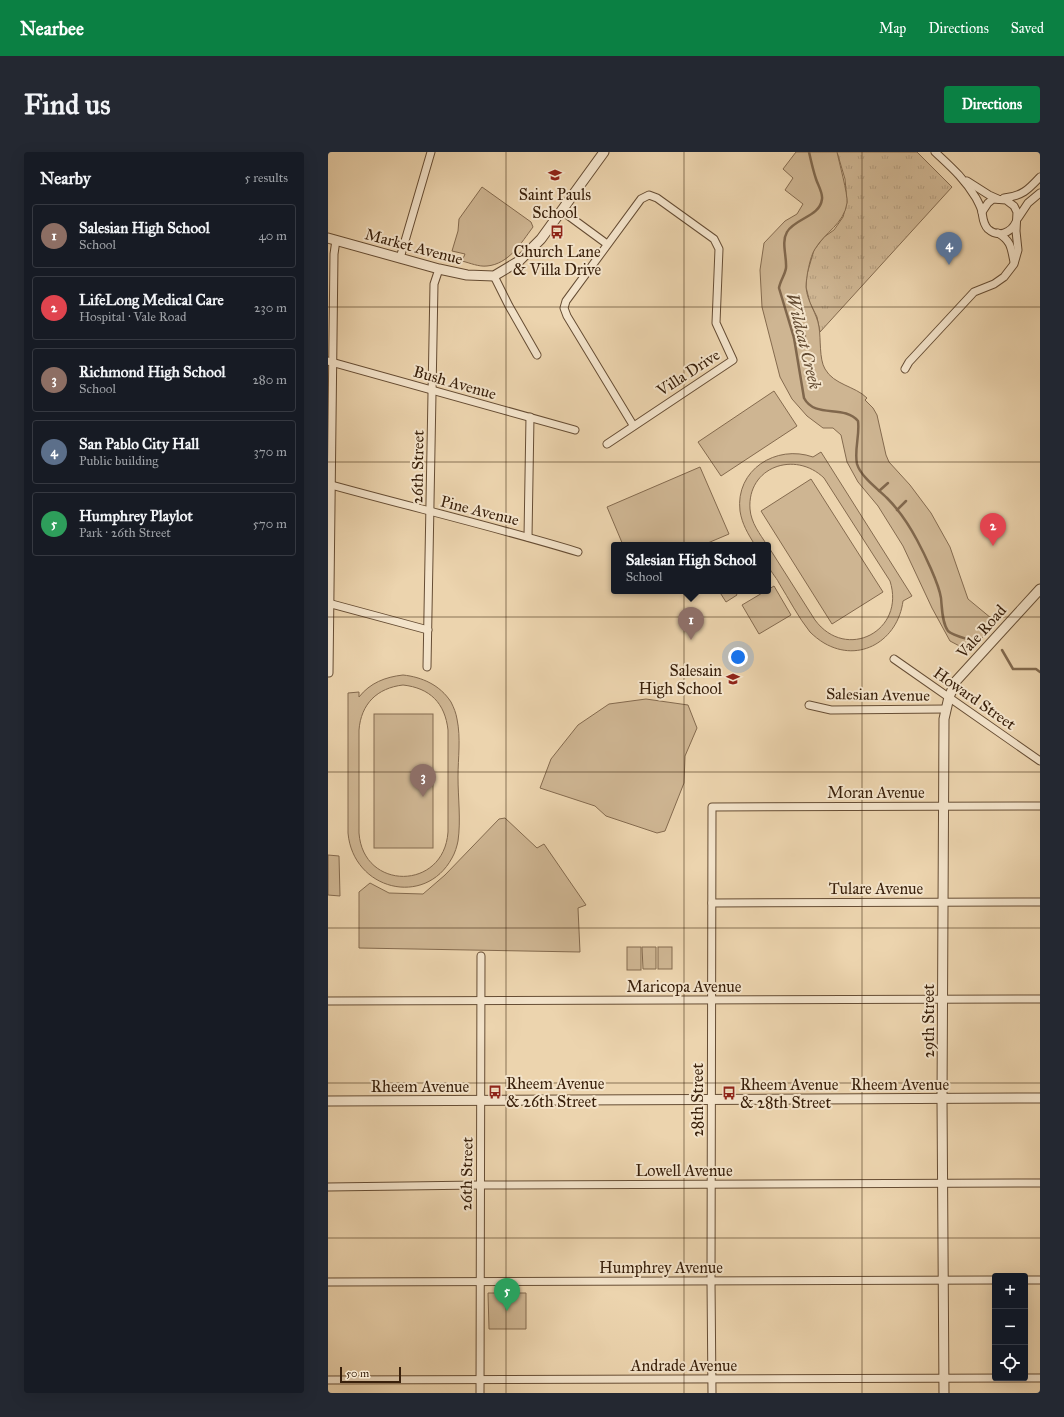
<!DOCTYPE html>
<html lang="en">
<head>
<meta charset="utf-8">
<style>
	body { margin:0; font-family:"IM FELL Great Primer",serif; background:#242831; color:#f1f3f6 }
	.controls { position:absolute; right:12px; bottom:12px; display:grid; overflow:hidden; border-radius:4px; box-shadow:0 4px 16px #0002 }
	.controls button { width:36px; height:36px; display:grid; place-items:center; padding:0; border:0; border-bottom:1px solid #363941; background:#171b24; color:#f1f3f6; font:20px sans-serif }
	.scale { position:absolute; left:12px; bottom:10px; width:61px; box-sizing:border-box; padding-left:4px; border:2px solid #39200b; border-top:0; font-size:11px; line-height:14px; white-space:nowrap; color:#39200b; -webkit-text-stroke:3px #f3e3ca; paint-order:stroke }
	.you { position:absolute; left:410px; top:505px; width:14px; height:14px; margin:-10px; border:3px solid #fff; border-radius:50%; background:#1a73e8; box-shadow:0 0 0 6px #1a73e833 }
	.badge { display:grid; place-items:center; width:26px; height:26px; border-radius:50%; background:#0b8043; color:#fff; font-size:13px; font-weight:700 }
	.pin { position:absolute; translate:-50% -33px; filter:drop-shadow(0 1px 2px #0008) }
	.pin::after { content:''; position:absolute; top:21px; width:14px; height:12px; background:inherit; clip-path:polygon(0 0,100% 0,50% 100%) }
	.popup { position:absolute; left:283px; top:390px; width:160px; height:52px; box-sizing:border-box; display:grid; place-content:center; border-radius:4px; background:#171b24; filter:drop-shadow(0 1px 3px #0005); font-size:13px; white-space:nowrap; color:#9ea1a6 }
	.popup b { font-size:15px; color:#f1f3f6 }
	.popup::after { content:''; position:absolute; left:50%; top:100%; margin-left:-8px; border:8px solid transparent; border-top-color:#171b24 }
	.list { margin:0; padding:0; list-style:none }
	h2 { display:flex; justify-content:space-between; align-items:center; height:52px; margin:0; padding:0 16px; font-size:17px }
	h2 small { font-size:13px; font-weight:400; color:#9ea1a6 }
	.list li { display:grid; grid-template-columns:26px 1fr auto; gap:12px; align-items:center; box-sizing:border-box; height:64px; margin:0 8px 8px; padding:0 8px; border:1px solid #363941; border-radius:4px }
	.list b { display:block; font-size:15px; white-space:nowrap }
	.list p { margin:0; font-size:13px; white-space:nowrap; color:#9ea1a6 }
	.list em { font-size:13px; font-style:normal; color:#9ea1a6 }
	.icon { flex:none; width:22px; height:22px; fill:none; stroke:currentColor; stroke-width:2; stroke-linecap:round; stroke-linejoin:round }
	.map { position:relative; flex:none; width:712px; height:1241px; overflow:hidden; border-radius:4px }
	header { display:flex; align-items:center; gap:24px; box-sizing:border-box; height:56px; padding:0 20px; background:#0b8043; color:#fff }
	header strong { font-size:19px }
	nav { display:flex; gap:22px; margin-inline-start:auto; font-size:14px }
	.intro { display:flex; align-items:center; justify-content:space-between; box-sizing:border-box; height:96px; padding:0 24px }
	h1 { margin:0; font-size:28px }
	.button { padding:10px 18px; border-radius:4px; background:#0b8043; color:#fff; font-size:14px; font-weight:700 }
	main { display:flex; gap:24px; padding:0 24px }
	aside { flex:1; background:#171b24; border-radius:4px; box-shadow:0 4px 16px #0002 }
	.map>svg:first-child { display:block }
	.grass { fill:url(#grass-tufts); stroke:#846a4e }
	.park { fill:#ceb592; stroke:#846a4e; fill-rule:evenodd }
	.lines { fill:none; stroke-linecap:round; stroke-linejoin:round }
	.stream { stroke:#80674c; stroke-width:2.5 }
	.minor-casing { stroke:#664d34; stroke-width:9 }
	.tertiary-casing { stroke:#664d34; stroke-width:11 }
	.minor { stroke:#f3e3ca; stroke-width:7 }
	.tertiary { stroke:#f3e3ca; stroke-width:9 }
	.grid { fill:none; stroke:#39200b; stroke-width:1; stroke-opacity:0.55 }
	.labels { text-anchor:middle; stroke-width:4; stroke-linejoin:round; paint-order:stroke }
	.poi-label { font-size:16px; fill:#39200b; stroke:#f3e3ca }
	.street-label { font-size:16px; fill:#39200b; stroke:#f3e3ca }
	.water-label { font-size:17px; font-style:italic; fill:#624a31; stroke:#f3e3ca }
</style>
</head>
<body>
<header>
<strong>Nearbee</strong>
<nav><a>Map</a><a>Directions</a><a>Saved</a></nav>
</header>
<div class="intro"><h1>Find us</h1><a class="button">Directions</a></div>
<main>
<aside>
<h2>Nearby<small>5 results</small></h2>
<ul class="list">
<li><span class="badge" style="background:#8d6e63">1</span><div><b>Salesian High School</b><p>School</p></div><em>40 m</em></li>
<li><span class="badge" style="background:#e0444e">2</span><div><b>LifeLong Medical Care</b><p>Hospital · Vale Road</p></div><em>230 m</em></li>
<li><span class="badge" style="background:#8d6e63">3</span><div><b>Richmond High School</b><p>School</p></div><em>280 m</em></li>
<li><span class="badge" style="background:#5c6f8a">4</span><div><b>San Pablo City Hall</b><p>Public building</p></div><em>370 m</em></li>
<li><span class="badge" style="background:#2e9e5b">5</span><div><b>Humphrey Playlot</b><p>Park · 26th Street</p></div><em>570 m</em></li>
</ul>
</aside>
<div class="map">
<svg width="712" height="1241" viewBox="0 0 712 1241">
	<defs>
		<pattern id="grass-tufts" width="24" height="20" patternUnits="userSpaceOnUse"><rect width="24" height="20" fill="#ceb592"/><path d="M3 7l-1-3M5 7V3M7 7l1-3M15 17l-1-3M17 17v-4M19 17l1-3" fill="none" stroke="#b29b7d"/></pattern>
	</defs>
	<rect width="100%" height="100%" fill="#ecd4ae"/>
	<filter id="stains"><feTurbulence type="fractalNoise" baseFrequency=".005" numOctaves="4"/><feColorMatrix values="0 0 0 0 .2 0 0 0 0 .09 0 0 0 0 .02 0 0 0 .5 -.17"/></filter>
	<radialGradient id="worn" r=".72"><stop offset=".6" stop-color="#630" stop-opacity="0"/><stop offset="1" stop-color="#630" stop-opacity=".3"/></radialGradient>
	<polygon class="grass" points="509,0 589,0 624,35 492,180 489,165 482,151 478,135 479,122 486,98 496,85 506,78 515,65 519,50 517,27"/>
	<g class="park">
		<path d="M468,0H509C511,10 520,42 519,51C516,72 497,80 487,97C482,104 478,126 478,135C479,150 489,161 491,175C493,187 491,207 497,217C506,233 527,234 539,246L537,248L545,256L549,263L558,303L561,310L582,333L603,361L622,395L640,447L669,471L641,499L622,489L604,456L575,394L550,354L530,330L519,310L513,283L505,276H495L479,264L464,247L452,225L434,155L432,118L436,91L457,69L469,62L475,52L457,38L465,26L455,17Z"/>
		<path d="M154,35L203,70L205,75C193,91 181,112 159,114C151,115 142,111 134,109L137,102L124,99L130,79L131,67Z"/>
		<polygon points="446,239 469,274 393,324 370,290"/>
		<path d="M493,300L584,444L575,449C570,488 532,512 496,491C491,488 486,484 482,480C470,465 461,447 451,431C448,425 441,418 440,412C439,407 440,400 440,394L487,468C518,510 578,479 562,429L496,326C467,298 419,315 422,357C423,371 432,382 439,393H427C420,382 414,372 412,359C407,318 448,292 485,305Z"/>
		<polygon points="372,315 401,382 375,393 295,393 279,355"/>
		<polygon points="483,327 555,440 504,472 433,359"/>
		<polygon points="446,434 463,463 431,482 414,453"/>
		<polygon points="391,439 407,439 409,443 398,450"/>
		<path d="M75,523C94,525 112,533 123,550C126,556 128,561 129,567C133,586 130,606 130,625C130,646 133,668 130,689C129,694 127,701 124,706C97,756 25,738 20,681V541L31,540V545C42,531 57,525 75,523ZM75,533C102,536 117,551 120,578V680C116,739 35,739 31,681V578C33,552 49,536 75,533Z"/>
		<polygon points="318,547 360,553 369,576 357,604 356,631 337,679 329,681 278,664 267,654 212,636 223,607 250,573 281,552"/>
		<rect x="46" y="562" width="59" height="134"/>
		<polygon points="177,666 209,696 216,692 258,753 250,756 252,800 31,796 31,740 42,731 61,741 95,742 117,723 171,667"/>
		<polygon points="0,703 11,704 12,744 0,743"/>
		<rect x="299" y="795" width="14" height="23"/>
		<polygon points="314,795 328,795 328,817 315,817"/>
		<rect x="330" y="795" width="14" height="22"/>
		<polygon points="160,1141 198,1141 198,1177 161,1177"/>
	</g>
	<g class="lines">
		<g class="stream">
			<path d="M481,0C483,9 485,18 488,27C490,33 495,41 494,47C492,65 467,66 459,80C453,90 459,105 458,116C457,123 452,129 451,136L466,186L476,246C487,267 516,252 530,269C532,283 526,298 529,312C533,325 550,337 559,346C571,358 581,373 589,388C596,401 611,432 613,446C614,456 614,471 620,479C625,484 641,487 648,490"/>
			<polyline points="466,186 477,184"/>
			<polyline points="551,339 560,331"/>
			<polyline points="569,358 578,349"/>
			<polyline points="674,498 685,517 708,517 712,520"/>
		</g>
		<g class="minor-casing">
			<g id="minor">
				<path d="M607,0C623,15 636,26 648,46C650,50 653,55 654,60C655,66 655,72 660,77C670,86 683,81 688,70"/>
				<polyline points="639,29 661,43 670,47"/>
				<path d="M676,46C694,44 700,38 712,25"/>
				<polyline points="234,59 279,92"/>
				<polyline points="690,66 700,51 712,41"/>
				<path d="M670,81C683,89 683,95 686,110"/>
				<polyline points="72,106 103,0"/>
				<polyline points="166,124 181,154 209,203"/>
				<polyline points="0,209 247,278"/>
				<polyline points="577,217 581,210 646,140 666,132 676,125 686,112 690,98 688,79 689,60 686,54 678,48 665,47 660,51 654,60"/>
				<polyline points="279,292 405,208 388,171 391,97 386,87 329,46 321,43 313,47 238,149 236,156 239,164 305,273"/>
				<path d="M0,332C83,355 168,375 250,400"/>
				<polyline points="200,385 202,265"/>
				<polyline points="0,451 100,478"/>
				<polyline points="566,507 712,609"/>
				<polyline points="99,515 106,132 111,117"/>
				<polyline points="1,521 6,102 8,88"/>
				<polyline points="481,553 503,558 618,557"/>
				<polyline points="384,751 712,750"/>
				<polyline points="0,849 712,847"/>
				<polyline points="0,1035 152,1033 712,1031"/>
				<polyline points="697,1128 712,1128"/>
				<polyline points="0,1130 667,1128"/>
				<polyline points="0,1228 712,1226"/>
				<path d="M152,1241C152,1095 153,950 153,804"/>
				<polyline points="384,1241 383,1129 384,655 712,654"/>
			</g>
		</g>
		<g class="tertiary-casing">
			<g id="tertiary">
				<polyline points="0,86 111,117 139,123 166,124 191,109 213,87 276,0"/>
				<polyline points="0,949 712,946"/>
				<polyline points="616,1241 614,947 616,567 621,545 628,529 712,437"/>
			</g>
		</g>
		<use href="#minor" class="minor"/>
		<use href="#tertiary" class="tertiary"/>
	</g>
	<path class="grid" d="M178,0V1241M356,0V1241M534,0V1241M0,155H712M0,310H712M0,465H712M0,620H712M0,776H712M0,931H712M0,1086H712"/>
	<defs>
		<g id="school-bare" transform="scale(1.08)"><path d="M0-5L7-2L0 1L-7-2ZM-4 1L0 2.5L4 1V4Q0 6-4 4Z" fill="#8f2418" stroke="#f3e3ca" stroke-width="2.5" paint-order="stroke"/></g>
		<g id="bus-bare" transform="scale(1.08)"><path d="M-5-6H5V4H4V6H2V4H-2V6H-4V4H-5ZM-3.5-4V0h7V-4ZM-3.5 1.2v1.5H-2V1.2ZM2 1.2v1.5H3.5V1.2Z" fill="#8f2418" stroke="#f3e3ca" stroke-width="2.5" paint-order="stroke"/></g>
	</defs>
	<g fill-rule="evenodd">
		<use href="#school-bare" x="227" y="23"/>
		<use href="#bus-bare" x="229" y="80"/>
		<use href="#school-bare" x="405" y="527"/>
		<use href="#bus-bare" x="167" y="940"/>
		<use href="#bus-bare" x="401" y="941"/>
	</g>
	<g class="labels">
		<g class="poi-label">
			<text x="227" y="48">Saint Pauls<tspan x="227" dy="18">School</tspan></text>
			<text x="229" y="105">Church Lane<tspan x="229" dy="18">&amp; Villa Drive</tspan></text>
			<text x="394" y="524" text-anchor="end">Salesain<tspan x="394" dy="18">High School</tspan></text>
			<text x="178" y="937" text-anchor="start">Rheem Avenue<tspan x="178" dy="18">&amp; 26th Street</tspan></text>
			<text x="412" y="938" text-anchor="start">Rheem Avenue<tspan x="412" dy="18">&amp; 28th Street</tspan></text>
		</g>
		<g class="street-label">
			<text transform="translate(86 94) rotate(15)" y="6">Market Avenue</text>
			<text transform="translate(360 220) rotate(-33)" y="6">Villa Drive</text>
			<text transform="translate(127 230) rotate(16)" y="6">Bush Avenue</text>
			<text transform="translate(89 315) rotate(-89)" y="6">26th Street</text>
			<text transform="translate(152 358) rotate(14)" y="6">Pine Avenue</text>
			<text transform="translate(653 479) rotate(-48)" y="6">Vale Road</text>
			<text transform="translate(550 542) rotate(1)" y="6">Salesian Avenue</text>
			<text transform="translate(647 546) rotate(35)" y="6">Howard Street</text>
			<text x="548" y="646">Moran Avenue</text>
			<text x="548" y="742">Tulare Avenue</text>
			<text x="356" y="840">Maricopa Avenue</text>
			<text transform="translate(600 869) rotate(-90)" y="6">29th Street</text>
			<text x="572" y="938">Rheem Avenue</text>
			<text x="92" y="940">Rheem Avenue</text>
			<text transform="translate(369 948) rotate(-90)" y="6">28th Street</text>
			<text x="356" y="1024">Lowell Avenue</text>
			<text transform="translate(138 1022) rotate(-89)" y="6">26th Street</text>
			<text x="333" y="1121">Humphrey Avenue</text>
			<text x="356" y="1219">Andrade Avenue</text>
		</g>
		<g class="water-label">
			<text transform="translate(476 189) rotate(76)" y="6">Wildcat Creek</text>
		</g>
	</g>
	<rect width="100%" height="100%" filter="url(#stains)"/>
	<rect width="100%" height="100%" fill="url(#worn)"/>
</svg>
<div class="controls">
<button>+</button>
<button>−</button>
<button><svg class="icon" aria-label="locate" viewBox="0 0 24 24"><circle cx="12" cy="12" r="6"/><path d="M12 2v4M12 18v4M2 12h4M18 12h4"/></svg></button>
</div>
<div class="scale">50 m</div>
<div class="you"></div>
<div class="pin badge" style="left:363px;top:488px;background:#8d6e63">1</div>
<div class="popup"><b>Salesian High School</b>School</div>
<div class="pin badge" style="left:665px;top:394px;background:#e0444e">2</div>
<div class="pin badge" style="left:95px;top:645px;background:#8d6e63">3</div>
<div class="pin badge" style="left:621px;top:113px;background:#5c6f8a">4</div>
<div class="pin badge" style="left:179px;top:1159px;background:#2e9e5b">5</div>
</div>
</main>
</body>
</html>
